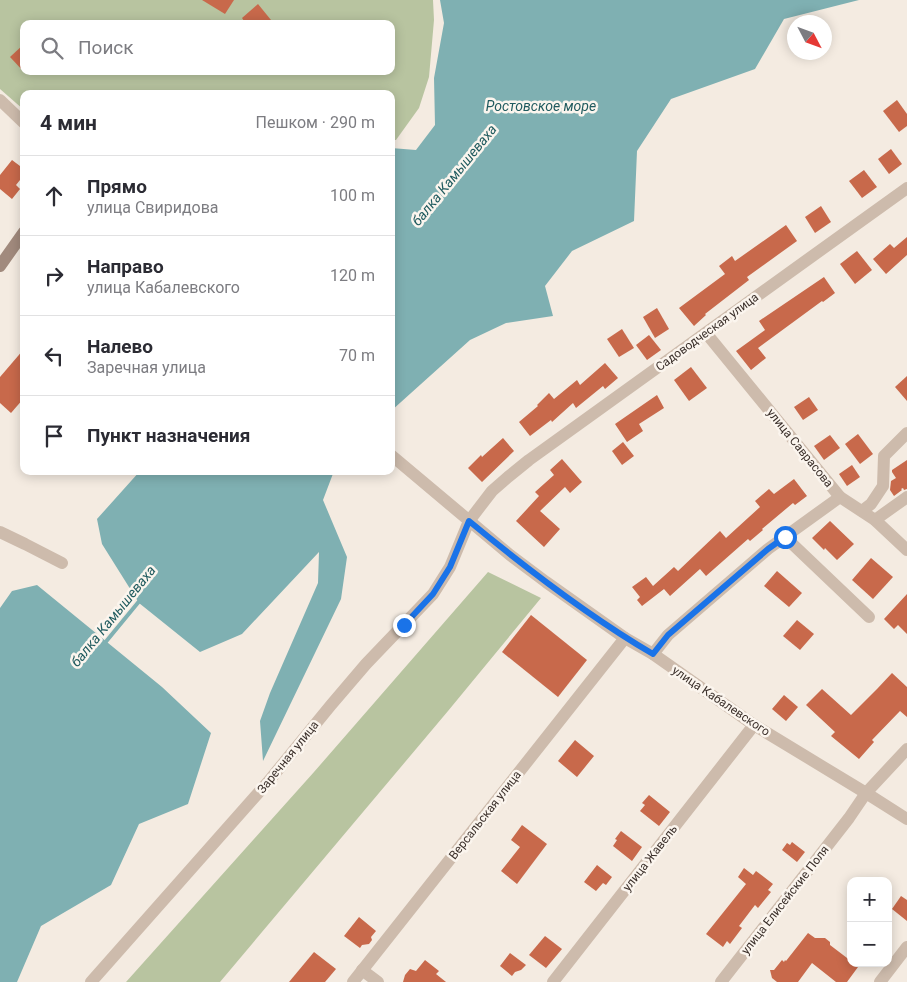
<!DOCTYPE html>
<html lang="ru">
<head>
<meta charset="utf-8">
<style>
	body { margin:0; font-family:Roboto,sans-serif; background:#f2f2f3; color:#2b2b33 }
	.controls { position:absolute; right:15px; bottom:15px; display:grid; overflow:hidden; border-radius:10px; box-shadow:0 2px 12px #0003 }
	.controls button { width:45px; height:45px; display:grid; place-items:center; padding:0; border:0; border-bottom:1px solid #e1e1e2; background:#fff; color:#2b2b33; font:25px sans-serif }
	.compass { position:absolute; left:787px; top:15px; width:45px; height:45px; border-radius:50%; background:#fff; box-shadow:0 2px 12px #0003; rotate:131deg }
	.stop { position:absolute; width:15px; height:15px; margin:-11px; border:4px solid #1a73e8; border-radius:50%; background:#fff }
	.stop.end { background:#1a73e8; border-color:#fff; box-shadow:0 1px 5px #0008 }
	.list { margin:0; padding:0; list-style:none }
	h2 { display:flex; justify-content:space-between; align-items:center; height:65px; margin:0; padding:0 20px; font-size:21px }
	h2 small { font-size:16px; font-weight:400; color:#7c7c81 }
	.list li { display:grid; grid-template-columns:32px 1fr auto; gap:15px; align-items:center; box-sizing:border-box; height:80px; padding:0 20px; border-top:1px solid #e1e1e2 }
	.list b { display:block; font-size:19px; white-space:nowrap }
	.list p { margin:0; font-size:16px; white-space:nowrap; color:#7c7c81 }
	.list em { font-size:16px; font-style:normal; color:#7c7c81 }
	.icon { flex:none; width:28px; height:28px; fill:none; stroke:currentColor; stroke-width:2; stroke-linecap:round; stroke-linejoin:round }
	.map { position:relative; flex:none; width:907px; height:982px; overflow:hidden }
	.search { position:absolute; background:#fff; box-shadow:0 2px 12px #0003; left:20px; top:20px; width:375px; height:55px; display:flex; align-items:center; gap:12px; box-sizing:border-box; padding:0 18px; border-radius:10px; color:#7c7c81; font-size:19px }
	.panel { position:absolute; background:#fff; box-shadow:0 2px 12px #0003; left:20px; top:90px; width:375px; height:385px; border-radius:10px }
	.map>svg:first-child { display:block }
	.green { fill:#b8c4a0; fill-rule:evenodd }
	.water { fill:#7fb0b2 }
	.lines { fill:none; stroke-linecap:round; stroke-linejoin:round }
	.stream { stroke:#7fb0b2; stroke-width:4 }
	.building { fill:#c8694b }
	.street { stroke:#cdbbac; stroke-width:12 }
	.secondary { stroke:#a18a7d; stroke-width:12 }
	.route { stroke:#1a73e8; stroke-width:6 }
	.labels { text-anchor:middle; stroke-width:5; stroke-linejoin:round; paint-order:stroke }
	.street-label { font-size:12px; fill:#3b302b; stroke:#fbf5ee }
	.water-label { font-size:14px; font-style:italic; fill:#1f5a5e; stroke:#fbf5ee }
</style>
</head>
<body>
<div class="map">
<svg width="907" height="982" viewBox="0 0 907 982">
	<rect width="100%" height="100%" fill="#f4ebe1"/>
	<g class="green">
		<path d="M0,0H433L434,20L429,77L419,108L396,140H391V94H24V110L0,89ZM24,24H391V71H24Z"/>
		<polygon points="488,572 541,598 448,711 220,982 126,982 314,772"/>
	</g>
	<g class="water">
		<polygon points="440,0 859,0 784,19 755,69 671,99 637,151 634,221 572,251 545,286 553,316 506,323 470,340 391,411 391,148 416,150 435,125 434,78 444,23"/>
		<polygon points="140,471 334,471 323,500 347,557 341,599 263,761 260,721 270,693 318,583 319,552 242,634 200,652 139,603 102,544 97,519"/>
		<polygon points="37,585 162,687 211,733 188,804 139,824 111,885 41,926 17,982 0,982 0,608 12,591"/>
	</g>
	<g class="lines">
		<polyline class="stream" points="104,644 141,599"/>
	</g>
	<g class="building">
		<polygon points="202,0 234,0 225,14"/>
		<polygon points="258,4 271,20 266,24 246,24 242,18"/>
		<polygon points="24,44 24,72 10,57"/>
		<polygon points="897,100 907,114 907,126 899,132 883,111"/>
		<polygon points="891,149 902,164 889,174 878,159"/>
		<polygon points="12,160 24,169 24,175 16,185 20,189 12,199 0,189 0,175"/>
		<polygon points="864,170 877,187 862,198 849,181"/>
		<polygon points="821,206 831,222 815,233 805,217"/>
		<polygon points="786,225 797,241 747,277 749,280 705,314 706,315 694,326 679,308 725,274 719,266 732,256 735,261"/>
		<polygon points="907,237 907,255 886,274 873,259 890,244 894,248"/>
		<polygon points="857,251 872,270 855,284 840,264"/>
		<polygon points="824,277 835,293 823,302 822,301 758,348 766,358 751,370 736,351 765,330 759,321"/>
		<polygon points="657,308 669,329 655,338 643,317"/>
		<polygon points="622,329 634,348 619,357 607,339"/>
		<polygon points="649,335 661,350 647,360 636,345"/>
		<polygon points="24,349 24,398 11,413 0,403 0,377"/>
		<polygon points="605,363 618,378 605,389 603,386 576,408 573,403 552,422 551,420 530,436 519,422 538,406 537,405 549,393 554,399 577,380 580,385"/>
		<polygon points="691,367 707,388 689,401 674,380"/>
		<polygon points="907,376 907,401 895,387"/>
		<polygon points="657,395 664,408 639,424 643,431 627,442 615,424"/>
		<polygon points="809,397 818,410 803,420 794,407"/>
		<polygon points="858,434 873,454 860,464 845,444"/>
		<polygon points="830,435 840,448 824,460 814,446"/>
		<polygon points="503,438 514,451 482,482 468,468 481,455 482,457"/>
		<polygon points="623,442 634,456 622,465 612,451"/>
		<polygon points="562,459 582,482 570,493 565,487 540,511 560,529 544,547 516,521 539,496 535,492 554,475 550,470"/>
		<polygon points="907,460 907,489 904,490 903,488 901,489 902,490 894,496 890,490 891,481 896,478 892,472 892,470"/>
		<polygon points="852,465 860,477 847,486 839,474"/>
		<polygon points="794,479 807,496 795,505 793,503 762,529 763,530 750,541 748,539 706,576 700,569 670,596 664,589 642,606 637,600 640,597 632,587 646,577 653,586 674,567 678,571 720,531 726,538 760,507 755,501 769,489 774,494"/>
		<polygon points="830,521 854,544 837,560 825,548 824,550 812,538"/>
		<polygon points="871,558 893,577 873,599 852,580"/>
		<polygon points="777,571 802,593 789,607 764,586"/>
		<polygon points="907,594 907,634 898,625 894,629 884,619"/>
		<polygon points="531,615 587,660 558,697 502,652"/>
		<polygon points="797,620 814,634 800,650 783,636"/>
		<polygon points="892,673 907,687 907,717 900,711 872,740 874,742 859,759 831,736 835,732 806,705 822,689 851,715 877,689"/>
		<polygon points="784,695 798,707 786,721 772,709"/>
		<polygon points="575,740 594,756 577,777 558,761"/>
		<polygon points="649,795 670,812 659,826 640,811 645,805 642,803"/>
		<polygon points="522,825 547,844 517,884 501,871 520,847 511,840"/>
		<polygon points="621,831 642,847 632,861 613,846 617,840 615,839"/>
		<polygon points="792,842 805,852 797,862 782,850 787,843 790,845"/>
		<polygon points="597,865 612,877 606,885 603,883 596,891 584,882"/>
		<polygon points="744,868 753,875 756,871 773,884 768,890 771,892 758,908 755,905 739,926 742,928 730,944 727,941 723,947 706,934 746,884 738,877"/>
		<polygon points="901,896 907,900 907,921 892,909"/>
		<polygon points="359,917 376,931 371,937 372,940 369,944 362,945 360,948 344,936"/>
		<polygon points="808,933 815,938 825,938 830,942 830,945 851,961 851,963 854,963 858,967 847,982 836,982 812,963 798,982 777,982 772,978 770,970 774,970 782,960 784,962 785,960 786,961"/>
		<polygon points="545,936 562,949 546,968 529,955"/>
		<polygon points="314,952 336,969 325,982 289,982"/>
		<polygon points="510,953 526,965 521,970 515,972 512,976 500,966"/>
		<polygon points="425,960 439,971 436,974 446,982 403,982 405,975 410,969 416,971"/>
	</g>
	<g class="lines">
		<g class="street">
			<polyline points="0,100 24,123"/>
			<polyline points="706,333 840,497 875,520 907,550"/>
			<polyline points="391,455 510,555 546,582 625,638 653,654 754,725 866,793 907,819"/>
			<polyline points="862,511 871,504 883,486 884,456 907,433"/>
			<polyline points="875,520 907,497"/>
			<polyline points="0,532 25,544 62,563"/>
			<polyline points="785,537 869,617"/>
			<polyline points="653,654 668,635 768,549 840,497"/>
			<polyline points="362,970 378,982"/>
			<polyline points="91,982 268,782 331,705 366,664 433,594 450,567 469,521 492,491 508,477 529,460 907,188"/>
			<polyline points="353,982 625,638"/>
			<polyline points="553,982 754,725"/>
			<polyline points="721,982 849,818 866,793 907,749"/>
			<polyline points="880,982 907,947"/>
		</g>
		<polyline class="secondary" points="0,266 24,232"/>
	</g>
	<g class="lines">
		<path class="route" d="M404,625L433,594L450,567L469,521C527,569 588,616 653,654L668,635L768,549L785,537"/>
	</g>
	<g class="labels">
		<g class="street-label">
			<text transform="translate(707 332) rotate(-36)" y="4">Садоводческая улица</text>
			<text transform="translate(800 448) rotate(51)" y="4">улица Саврасова</text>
			<text transform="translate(721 701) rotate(34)" y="4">улица Кабалевского</text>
			<text transform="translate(288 757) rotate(-51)" y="4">Заречная улица</text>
			<text transform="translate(485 815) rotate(-52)" y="4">Версальская улица</text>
			<text transform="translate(650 858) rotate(-52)" y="4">улица Жавель</text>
			<text transform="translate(785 900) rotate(-52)" y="4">улица Елисейские Поля</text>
		</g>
		<g class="water-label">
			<text x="541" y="111">Ростовское море</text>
			<text transform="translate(454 175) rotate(-51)" y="5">балка Камышеваха</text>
			<text transform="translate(113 616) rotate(-51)" y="5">балка Камышеваха</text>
		</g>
	</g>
</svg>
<div class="controls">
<button>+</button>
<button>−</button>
</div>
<svg class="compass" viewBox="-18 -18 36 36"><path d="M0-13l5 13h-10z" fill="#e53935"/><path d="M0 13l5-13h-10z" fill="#7c7c81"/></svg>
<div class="stop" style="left:785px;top:537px"></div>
<div class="stop end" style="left:404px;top:625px"></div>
<div class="search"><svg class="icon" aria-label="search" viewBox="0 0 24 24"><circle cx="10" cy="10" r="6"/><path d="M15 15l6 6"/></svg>Поиск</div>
<section class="panel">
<h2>4 мин<small>Пешком · 290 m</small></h2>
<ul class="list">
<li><svg class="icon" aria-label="ahead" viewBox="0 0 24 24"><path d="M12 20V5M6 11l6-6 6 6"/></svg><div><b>Прямо</b><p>улица Свиридова</p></div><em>100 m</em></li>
<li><svg class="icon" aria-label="right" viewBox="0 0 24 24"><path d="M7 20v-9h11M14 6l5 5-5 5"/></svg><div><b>Направо</b><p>улица Кабалевского</p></div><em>120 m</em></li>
<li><svg class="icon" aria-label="left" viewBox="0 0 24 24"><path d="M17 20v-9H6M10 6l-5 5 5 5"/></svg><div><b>Налево</b><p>Заречная улица</p></div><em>70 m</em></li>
<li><svg class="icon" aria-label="arrive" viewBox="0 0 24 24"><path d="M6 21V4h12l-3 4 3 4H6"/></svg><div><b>Пункт назначения</b></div></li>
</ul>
</section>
</div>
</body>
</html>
